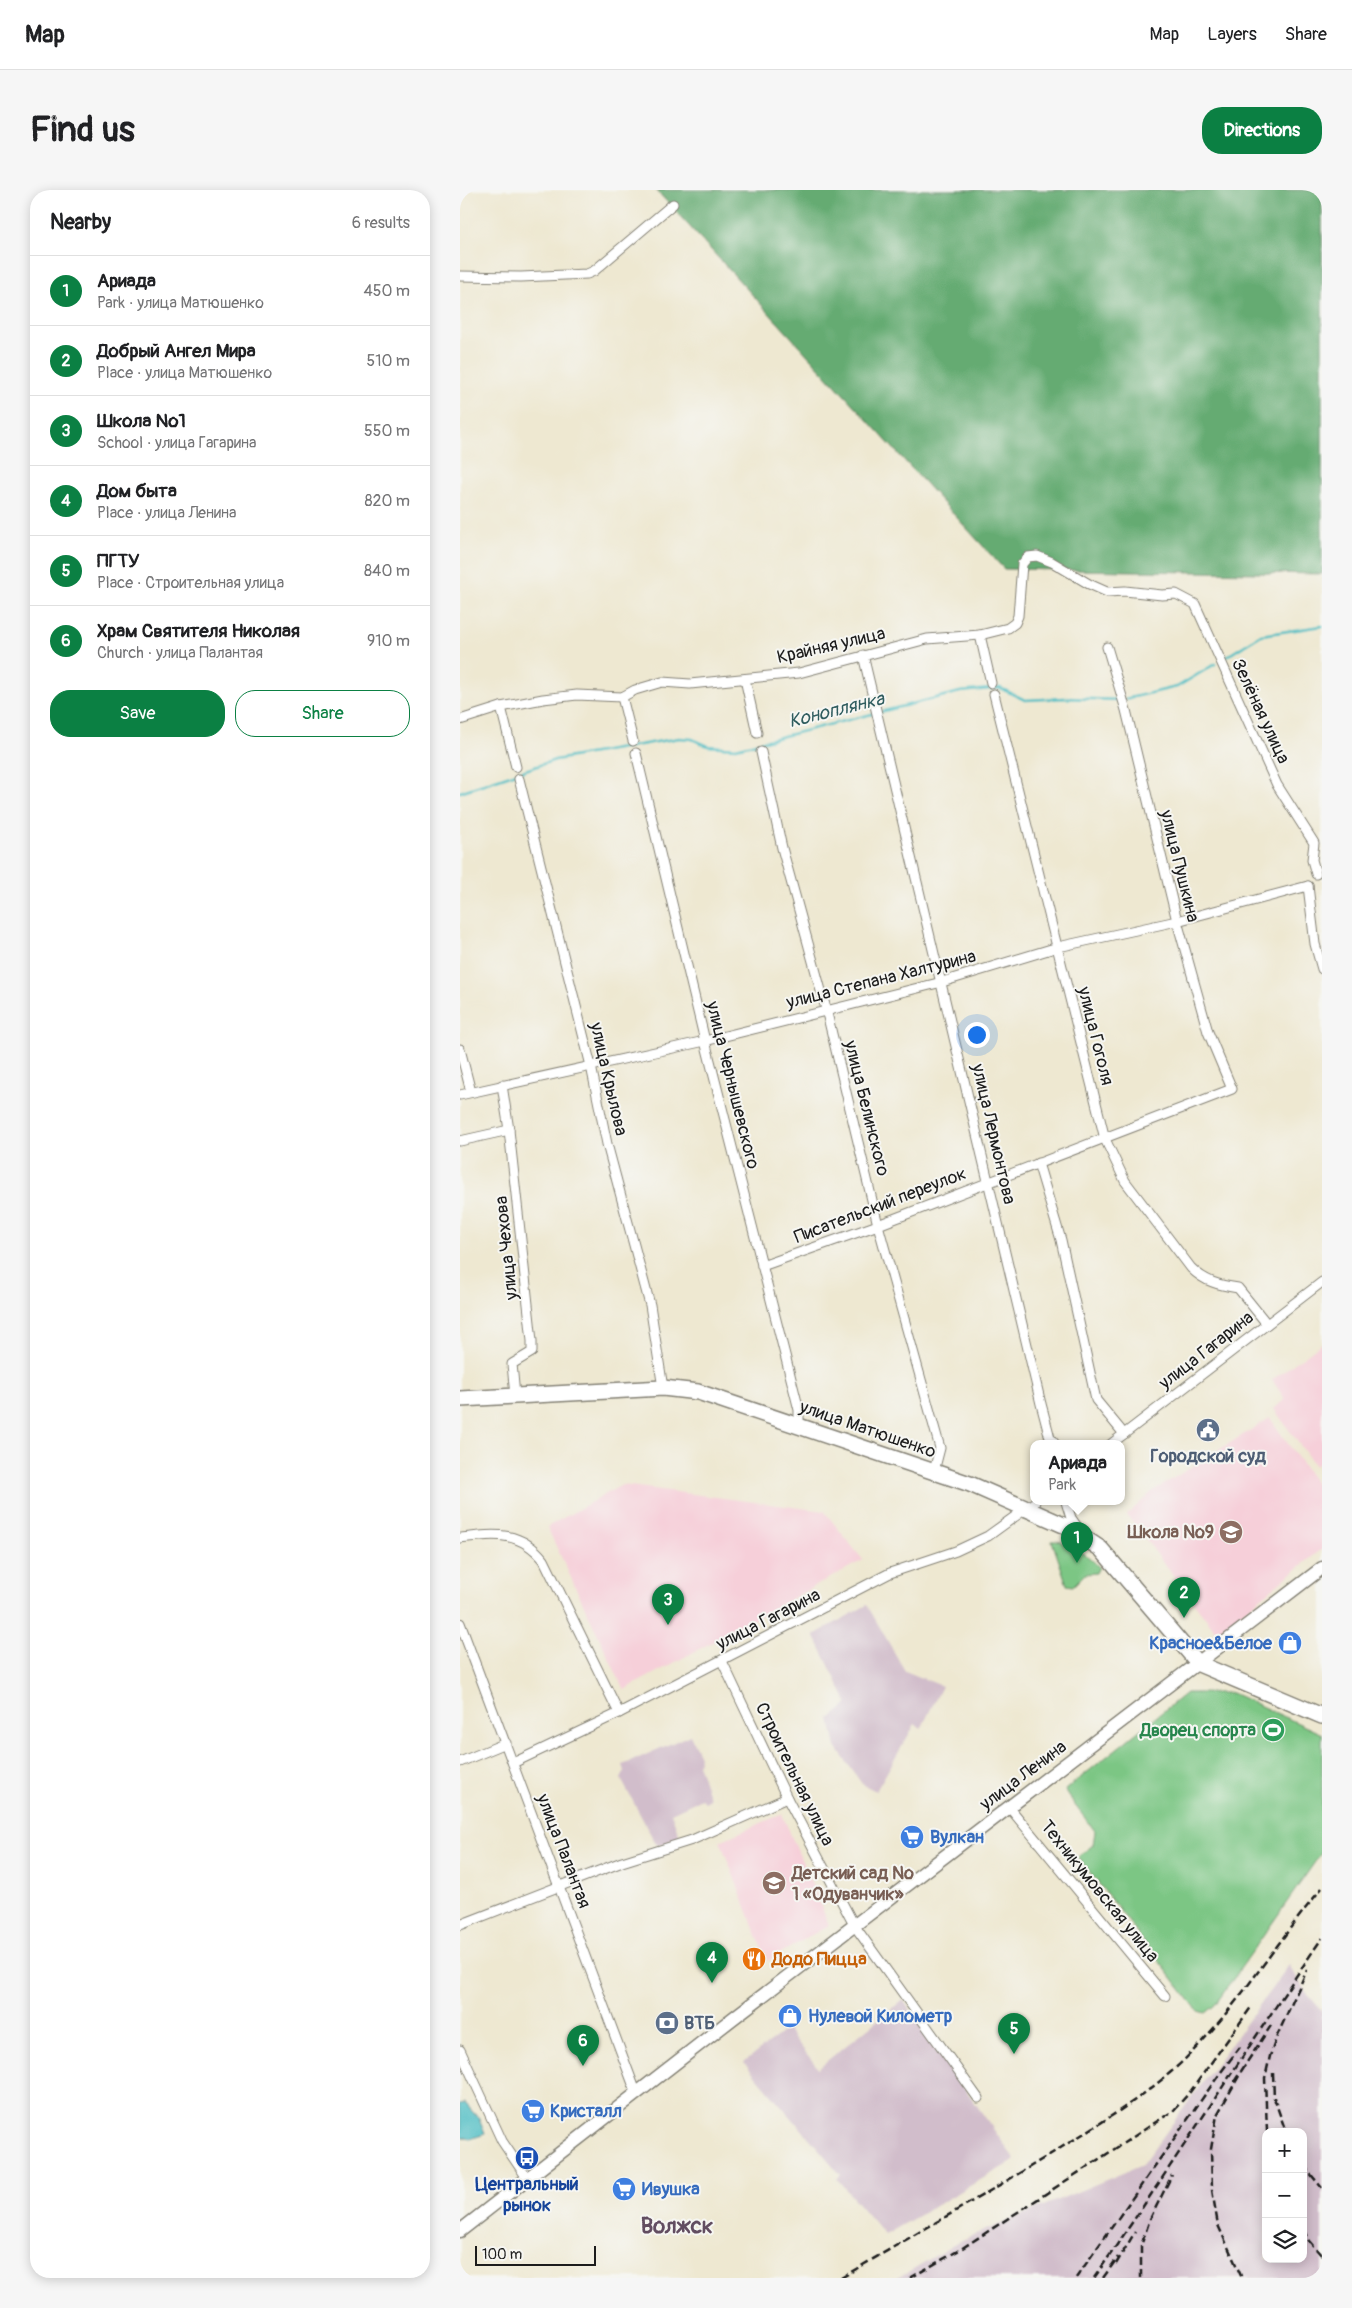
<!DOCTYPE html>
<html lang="en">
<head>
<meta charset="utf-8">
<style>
	body { margin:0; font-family:Pangolin,sans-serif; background:#f6f6f6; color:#202124 }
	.controls { position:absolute; right:15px; bottom:15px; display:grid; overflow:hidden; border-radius:10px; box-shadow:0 2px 12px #0003 }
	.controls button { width:45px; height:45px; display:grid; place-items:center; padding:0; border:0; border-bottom:1px solid #e0e0e0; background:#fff; color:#202124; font:25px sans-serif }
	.scale { position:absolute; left:15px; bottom:12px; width:121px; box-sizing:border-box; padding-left:5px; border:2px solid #1c1c1c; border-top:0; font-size:14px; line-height:18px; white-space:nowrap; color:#1c1c1c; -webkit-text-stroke:4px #f6f6f2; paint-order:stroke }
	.you { position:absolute; left:516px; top:844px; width:18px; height:18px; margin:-12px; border:4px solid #fff; border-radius:50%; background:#1a73e8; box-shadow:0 0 0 8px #1a73e833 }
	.badge { display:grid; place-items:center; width:32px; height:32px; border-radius:50%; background:#0b8043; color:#fff; font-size:16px; font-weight:700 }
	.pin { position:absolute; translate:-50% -41px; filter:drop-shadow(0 1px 2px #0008) }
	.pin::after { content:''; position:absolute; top:26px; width:18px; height:15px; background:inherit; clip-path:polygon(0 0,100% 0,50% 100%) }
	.popup { position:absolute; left:570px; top:1250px; width:95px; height:65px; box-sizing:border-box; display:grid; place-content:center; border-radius:10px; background:#fff; filter:drop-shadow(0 1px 4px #0005); font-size:16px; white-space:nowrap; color:#757577 }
	.popup b { font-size:19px; color:#202124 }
	.popup::after { content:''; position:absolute; left:50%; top:100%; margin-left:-10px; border:10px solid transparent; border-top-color:#fff }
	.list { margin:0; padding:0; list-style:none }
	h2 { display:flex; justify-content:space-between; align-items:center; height:65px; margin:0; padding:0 20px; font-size:21px }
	h2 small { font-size:16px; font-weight:400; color:#757577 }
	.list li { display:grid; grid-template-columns:32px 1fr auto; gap:15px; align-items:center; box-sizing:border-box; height:70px; padding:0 20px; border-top:1px solid #e0e0e0 }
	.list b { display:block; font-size:19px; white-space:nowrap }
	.list p { margin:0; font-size:16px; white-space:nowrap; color:#757577 }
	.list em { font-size:16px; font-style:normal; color:#757577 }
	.actions { display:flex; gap:10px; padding:15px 20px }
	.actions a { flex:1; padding:11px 0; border:1px solid #0b8043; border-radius:20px; text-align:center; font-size:18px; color:#0b8043 }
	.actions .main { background:#0b8043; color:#fff }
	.icon { flex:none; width:28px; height:28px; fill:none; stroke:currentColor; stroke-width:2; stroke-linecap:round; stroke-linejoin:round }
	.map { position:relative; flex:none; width:862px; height:2088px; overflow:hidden; border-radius:20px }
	header { display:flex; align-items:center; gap:30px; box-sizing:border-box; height:70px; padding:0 25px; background:#fff; border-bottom:1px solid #e0e0e0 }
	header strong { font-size:24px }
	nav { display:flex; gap:28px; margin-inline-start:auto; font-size:18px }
	.intro { display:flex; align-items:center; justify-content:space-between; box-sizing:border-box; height:120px; padding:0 30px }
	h1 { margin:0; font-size:35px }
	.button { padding:12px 22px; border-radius:20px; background:#0b8043; color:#fff; font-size:18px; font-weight:700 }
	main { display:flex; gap:30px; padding:0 30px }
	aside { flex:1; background:#fff; border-radius:20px; box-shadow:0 2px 12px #0003 }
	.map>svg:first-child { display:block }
	.built { fill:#f6cfd9 }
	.industrial { fill:#d1bdcb; fill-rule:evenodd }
	.green { fill:#7cc684; stroke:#4c7150 }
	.forest { fill:#65ab72; stroke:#406447 }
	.water { fill:#4fbec4; stroke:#366d70 }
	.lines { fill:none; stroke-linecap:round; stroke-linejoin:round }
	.stream { stroke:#4fbec4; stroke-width:2.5 }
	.street-casing { stroke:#858276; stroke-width:11 }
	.secondary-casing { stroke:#858276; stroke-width:15 }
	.primary-casing { stroke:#858276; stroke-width:18 }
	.street { stroke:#fff; stroke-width:9 }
	.secondary { stroke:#fff; stroke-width:12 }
	.primary { stroke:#fff; stroke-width:15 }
	.rail { stroke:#1c1c1c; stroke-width:2.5; stroke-dasharray:8 4; stroke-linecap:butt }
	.labels { text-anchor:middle; stroke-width:4; stroke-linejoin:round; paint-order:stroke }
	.street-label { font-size:18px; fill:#1c1c1c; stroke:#f6f6f2 }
	.service-label { font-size:18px; font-weight:bold; fill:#4e5e75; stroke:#f6f6f2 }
	.education-label { font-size:18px; font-weight:bold; fill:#785e54; stroke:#f6f6f2; text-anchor:end }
	.shop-label { font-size:18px; font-weight:bold; fill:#366cbe; stroke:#f6f6f2; text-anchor:start }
	.leisure-label { font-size:18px; font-weight:bold; fill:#27864d; stroke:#f6f6f2; text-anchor:end }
	.food-label { font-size:18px; font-weight:bold; fill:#c56008; stroke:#f6f6f2; text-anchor:start }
	.transit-label { font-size:18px; font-weight:bold; fill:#164399; stroke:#f6f6f2 }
	.water-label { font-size:19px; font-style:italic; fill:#305d5f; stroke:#f6f6f2 }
	.district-label { font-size:22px; font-weight:bold; fill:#624d61; stroke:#f6f6f2 }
</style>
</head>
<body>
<header>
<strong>Map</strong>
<nav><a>Map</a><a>Layers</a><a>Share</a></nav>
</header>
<div class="intro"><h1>Find us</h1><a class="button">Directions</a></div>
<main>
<aside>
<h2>Nearby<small>6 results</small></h2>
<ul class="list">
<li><span class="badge">1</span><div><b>Ариада</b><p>Park · улица Матюшенко</p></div><em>450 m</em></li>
<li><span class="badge">2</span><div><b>Добрый Ангел Мира</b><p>Place · улица Матюшенко</p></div><em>510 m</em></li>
<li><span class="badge">3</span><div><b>Школа №1</b><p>School · улица Гагарина</p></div><em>550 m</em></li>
<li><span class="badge">4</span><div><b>Дом быта</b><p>Place · улица Ленина</p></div><em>820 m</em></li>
<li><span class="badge">5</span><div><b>ПГТУ</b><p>Place · Строительная улица</p></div><em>840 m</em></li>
<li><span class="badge">6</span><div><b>Храм Святителя Николая</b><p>Church · улица Палантая</p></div><em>910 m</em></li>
</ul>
<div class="actions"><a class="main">Save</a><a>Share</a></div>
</aside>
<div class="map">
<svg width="862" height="2088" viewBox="0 0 862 2088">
	<rect width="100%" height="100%" fill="#f6f6f2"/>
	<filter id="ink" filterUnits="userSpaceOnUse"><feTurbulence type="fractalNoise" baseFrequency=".02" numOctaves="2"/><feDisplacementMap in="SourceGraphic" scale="10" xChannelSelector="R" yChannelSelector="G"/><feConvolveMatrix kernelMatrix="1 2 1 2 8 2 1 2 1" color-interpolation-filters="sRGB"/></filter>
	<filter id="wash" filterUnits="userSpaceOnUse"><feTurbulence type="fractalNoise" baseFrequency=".0096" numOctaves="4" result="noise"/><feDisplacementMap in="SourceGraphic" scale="20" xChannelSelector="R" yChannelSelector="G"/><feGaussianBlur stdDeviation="1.12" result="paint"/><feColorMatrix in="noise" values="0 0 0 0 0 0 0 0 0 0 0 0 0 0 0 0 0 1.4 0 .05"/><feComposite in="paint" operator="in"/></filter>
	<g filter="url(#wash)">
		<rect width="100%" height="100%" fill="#eee8d1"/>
		<g class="built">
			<polygon points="862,1153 862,1270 855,1276 814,1219 825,1209 812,1190"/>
			<polygon points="810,1228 862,1302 862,1359 757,1443 667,1325 693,1301"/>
			<polygon points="162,1295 364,1321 403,1370 164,1500 87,1337"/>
			<polygon points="322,1624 369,1735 307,1771 260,1651"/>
		</g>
		<g class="industrial">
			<polygon points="407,1415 445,1481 482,1496 461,1539 455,1534 416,1601 402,1594 376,1557 370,1529 388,1514 354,1445"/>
			<polygon points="230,1545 240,1566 238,1574 250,1609 245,1612 241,1609 211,1623 220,1647 197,1656 161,1589 165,1581 163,1575"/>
			<path d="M829,1775L846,1802L862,1821V2088H438L502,2050L682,1975ZM806,1942H843V2069H806Z"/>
			<polygon points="443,1810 555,1970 425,2045 377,1989 381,1985 284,1872 327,1839 358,1878"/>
		</g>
		<g class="green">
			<path d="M592,1351C608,1350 628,1365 639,1377L636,1383L625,1384L613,1396L607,1395Z"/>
			<polygon points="726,1503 772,1503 862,1544 862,1662 755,1815 745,1823 738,1821 618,1667 633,1655 635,1641 614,1614 605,1600"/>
		</g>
		<polygon class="forest" points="196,0 862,0 862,384 544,379"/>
		<polygon class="water" points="5,1913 19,1929 25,1944 10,1949 0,1946 0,1914"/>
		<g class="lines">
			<g class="stream">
				<polyline points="766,467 801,445 862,436"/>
				<polyline points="665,509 717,497 755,474"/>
				<polyline points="0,602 95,570 219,548 232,549 248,556 276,558 500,502 540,498 565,510 605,508 660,510"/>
			</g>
		</g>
	</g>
	<g filter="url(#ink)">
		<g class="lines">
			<g class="street-casing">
				<g id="street">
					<polyline points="0,86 61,87 127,84 134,81 213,14"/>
					<polyline points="520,445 531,493"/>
					<polyline points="403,465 581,1214 590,1248 595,1254"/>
					<polyline points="285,489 297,543"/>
					<path d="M534,504L645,949L665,991L731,1078C745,1092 759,1095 778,1098L807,1134"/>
					<polyline points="162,507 173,551"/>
					<polyline points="41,517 56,577"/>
					<polyline points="0,530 41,517 83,509 117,505 162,507 175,500 202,492 230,494 339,483 467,449 520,445 548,438 555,433 558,426 562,374 568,367 577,366 592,372 629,394 647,402 665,401 702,405 716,404 735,414 817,595 854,653 852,670 856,684"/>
					<polyline points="301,562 322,658 366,819 418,1035 480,1258 474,1281"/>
					<polyline points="176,563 245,851 339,1220 339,1235"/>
					<polyline points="59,589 131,876 147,954 190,1115 203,1198"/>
					<polyline points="848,696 855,754 862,779"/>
					<polyline points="0,859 11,902"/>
					<polyline points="42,895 49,940 72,1151 72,1162 52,1174 55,1206"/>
					<polyline points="0,905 245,851 482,792 598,757 717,731 848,696"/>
					<polyline points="0,951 49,940"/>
					<polyline points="578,973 601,1050 636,1210 664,1244"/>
					<polyline points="302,1076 418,1035 772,899 748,842 717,731 666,520 647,457"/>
					<polyline points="651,1254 862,1092"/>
					<polyline points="606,1312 611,1328 620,1341"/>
					<path d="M0,1348C35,1344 60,1340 84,1370L159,1523"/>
					<polyline points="0,1433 176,1902"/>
					<polyline points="262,1471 327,1608 394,1735 518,1908"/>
					<polyline points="0,1572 46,1553"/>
					<polyline points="53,1573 159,1523 430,1383 496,1361 528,1346 575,1312"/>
					<polyline points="549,1617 705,1806"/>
					<polyline points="0,1735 162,1672 232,1650 327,1608"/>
					<polyline points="0,1860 42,1951 67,1988"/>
				</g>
			</g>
			<g class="secondary-casing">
				<polyline id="secondary" points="0,2041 272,1829 862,1378"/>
			</g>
			<g class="primary-casing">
				<polyline id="primary" points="0,1209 203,1198 238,1202 510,1294 608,1337 641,1359 739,1474 862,1526"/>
			</g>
			<use href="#street" class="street"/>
			<use href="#secondary" class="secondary"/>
			<use href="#primary" class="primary"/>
			<g class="rail">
				<polyline points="813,1883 814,1908 826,1942"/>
				<polyline points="779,1886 757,1925 751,1959 752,2000 758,2035 782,2088"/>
				<polyline points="774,1892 812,1834"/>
				<polyline points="807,1942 805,1888 810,1866 817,1846 847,1780"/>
				<polyline points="843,1975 862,1998"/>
				<polyline points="843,2039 849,2051 862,2066"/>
				<polyline points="656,2074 675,2042"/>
				<path d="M381,2088C455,2044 530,2002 602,1957C644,1931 687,1905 722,1872C776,1820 814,1755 862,1698"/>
				<polyline points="450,2088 501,2059 713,1921 730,1902 792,1816"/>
				<polyline points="616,2088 761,1882 780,1857"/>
				<path d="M634,2088C712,1976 785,1861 862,1748"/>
				<polyline points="643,2088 658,2067"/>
				<polyline points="681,2088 681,2056 690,2029 712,1985"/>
			</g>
		</g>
	</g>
	<defs>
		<g id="civic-disc" transform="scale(1.25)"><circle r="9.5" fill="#5c6f8a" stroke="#f6f6f2"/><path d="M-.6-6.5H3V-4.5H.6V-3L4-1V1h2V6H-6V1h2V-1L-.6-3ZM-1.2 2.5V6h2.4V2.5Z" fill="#fff"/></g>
		<g id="school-disc" transform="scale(1.25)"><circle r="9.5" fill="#8d6e63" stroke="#f6f6f2"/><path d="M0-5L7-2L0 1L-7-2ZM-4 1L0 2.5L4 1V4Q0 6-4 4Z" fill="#fff"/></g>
		<g id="shop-disc" transform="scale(1.25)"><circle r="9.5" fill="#3f7fe0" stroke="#f6f6f2"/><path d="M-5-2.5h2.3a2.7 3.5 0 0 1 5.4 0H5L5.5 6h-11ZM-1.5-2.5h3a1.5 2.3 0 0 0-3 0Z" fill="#fff"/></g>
		<g id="stadium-disc" transform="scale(1.25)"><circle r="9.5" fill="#2e9e5b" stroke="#f6f6f2"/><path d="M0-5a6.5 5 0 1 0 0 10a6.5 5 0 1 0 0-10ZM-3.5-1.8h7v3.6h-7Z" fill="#fff"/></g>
		<g id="supermarket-disc" transform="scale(1.25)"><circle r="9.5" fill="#3f7fe0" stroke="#f6f6f2"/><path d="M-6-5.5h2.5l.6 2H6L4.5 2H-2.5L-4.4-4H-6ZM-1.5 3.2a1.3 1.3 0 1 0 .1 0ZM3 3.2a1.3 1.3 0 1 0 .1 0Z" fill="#fff"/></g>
		<g id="restaurant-disc" transform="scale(1.25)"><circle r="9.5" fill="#e8710a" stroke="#f6f6f2"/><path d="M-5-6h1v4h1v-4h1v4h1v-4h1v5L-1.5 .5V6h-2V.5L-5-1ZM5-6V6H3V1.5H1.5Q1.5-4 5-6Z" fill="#fff"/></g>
		<g id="bank-disc" transform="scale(1.25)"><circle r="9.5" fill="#5c6f8a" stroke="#f6f6f2"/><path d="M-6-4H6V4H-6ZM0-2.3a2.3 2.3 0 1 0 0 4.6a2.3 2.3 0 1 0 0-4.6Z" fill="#fff"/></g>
		<g id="bus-disc" transform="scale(1.25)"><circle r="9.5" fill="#1a4fb4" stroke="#f6f6f2"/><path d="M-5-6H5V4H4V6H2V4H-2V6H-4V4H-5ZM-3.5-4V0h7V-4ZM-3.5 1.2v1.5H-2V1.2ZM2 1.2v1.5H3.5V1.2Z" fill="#fff"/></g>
	</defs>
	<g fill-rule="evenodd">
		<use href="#civic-disc" x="748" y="1240"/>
		<use href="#school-disc" x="771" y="1342"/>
		<use href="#shop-disc" x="830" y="1453"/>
		<use href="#stadium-disc" x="813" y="1540"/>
		<use href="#supermarket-disc" x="452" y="1647"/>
		<use href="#school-disc" x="314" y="1693"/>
		<use href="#restaurant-disc" x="294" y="1769"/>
		<use href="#shop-disc" x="330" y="1826"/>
		<use href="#bank-disc" x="207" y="1833"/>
		<use href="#supermarket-disc" x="73" y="1921"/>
		<use href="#bus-disc" x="67" y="1968"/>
		<use href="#supermarket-disc" x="164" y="1999"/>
	</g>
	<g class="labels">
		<g class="street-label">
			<text transform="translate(371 455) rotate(-13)" y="6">Крайняя улица</text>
			<text transform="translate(801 521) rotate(65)" y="6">Зелёная улица</text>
			<text transform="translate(720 676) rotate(76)" y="6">улица Пушкина</text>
			<text transform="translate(421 789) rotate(-14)" y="6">улица Степана Халтурина</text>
			<text transform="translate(636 846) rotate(76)" y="6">улица Гоголя</text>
			<text transform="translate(149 889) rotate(77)" y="6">улица Крылова</text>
			<text transform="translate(273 895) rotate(76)" y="6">улица Чернышевского</text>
			<text transform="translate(407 918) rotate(76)" y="6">улица Белинского</text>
			<text transform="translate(534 944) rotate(77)" y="6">улица Лермонтова</text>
			<text transform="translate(420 1015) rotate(-21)" y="6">Писательский переулок</text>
			<text transform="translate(46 1058) rotate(-96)" y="6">улица Чехова</text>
			<text transform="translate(746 1160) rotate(-38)" y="6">улица Гагарина</text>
			<text transform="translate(408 1239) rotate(19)" y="6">улица Матюшенко</text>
			<text transform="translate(308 1429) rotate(-27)" y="6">улица Гагарина</text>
			<text transform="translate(335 1584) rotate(64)" y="6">Строительная улица</text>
			<text transform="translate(563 1585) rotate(-37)" y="6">улица Ленина</text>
			<text transform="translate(104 1661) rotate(69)" y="6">улица Палантая</text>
			<text transform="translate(640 1701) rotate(51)" y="6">Техникумовская улица</text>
		</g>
		<g class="service-label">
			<text x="748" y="1272">Городской суд</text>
			<text x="224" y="1839" text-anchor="start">ВТБ</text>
		</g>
		<g class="education-label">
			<text x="754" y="1348">Школа №9</text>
			<text x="332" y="1689" text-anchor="start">Детский сад №<tspan x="332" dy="21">1 «Одуванчик»</tspan></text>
		</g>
		<g class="shop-label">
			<text x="812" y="1459" text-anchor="end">Красное&amp;Белое</text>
			<text x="470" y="1653">Вулкан</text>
			<text x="348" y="1832">Нулевой Километр</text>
			<text x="90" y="1927">Кристалл</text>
			<text x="182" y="2005">Ивушка</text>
		</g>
		<g class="leisure-label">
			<text x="796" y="1546">Дворец спорта</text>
		</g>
		<g class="food-label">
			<text x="312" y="1775">Додо Пицца</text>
		</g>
		<g class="transit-label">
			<text x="67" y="2000">Центральный<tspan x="67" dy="21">рынок</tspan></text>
		</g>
		<g class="water-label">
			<text transform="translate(376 519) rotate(-14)" y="7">Коноплянка</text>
		</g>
		<g class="district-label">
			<text x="217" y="2043">Волжск</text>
		</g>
	</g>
</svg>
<div class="controls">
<button>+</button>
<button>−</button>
<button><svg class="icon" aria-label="layers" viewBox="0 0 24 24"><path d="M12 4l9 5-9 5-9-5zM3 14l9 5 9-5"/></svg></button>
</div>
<div class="scale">100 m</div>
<div class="you"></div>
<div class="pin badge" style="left:617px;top:1373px">1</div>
<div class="popup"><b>Ариада</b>Park</div>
<div class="pin badge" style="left:724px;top:1428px">2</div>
<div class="pin badge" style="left:208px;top:1435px">3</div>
<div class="pin badge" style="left:252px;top:1793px">4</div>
<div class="pin badge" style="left:554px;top:1864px">5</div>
<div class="pin badge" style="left:123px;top:1876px">6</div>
</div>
</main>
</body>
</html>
